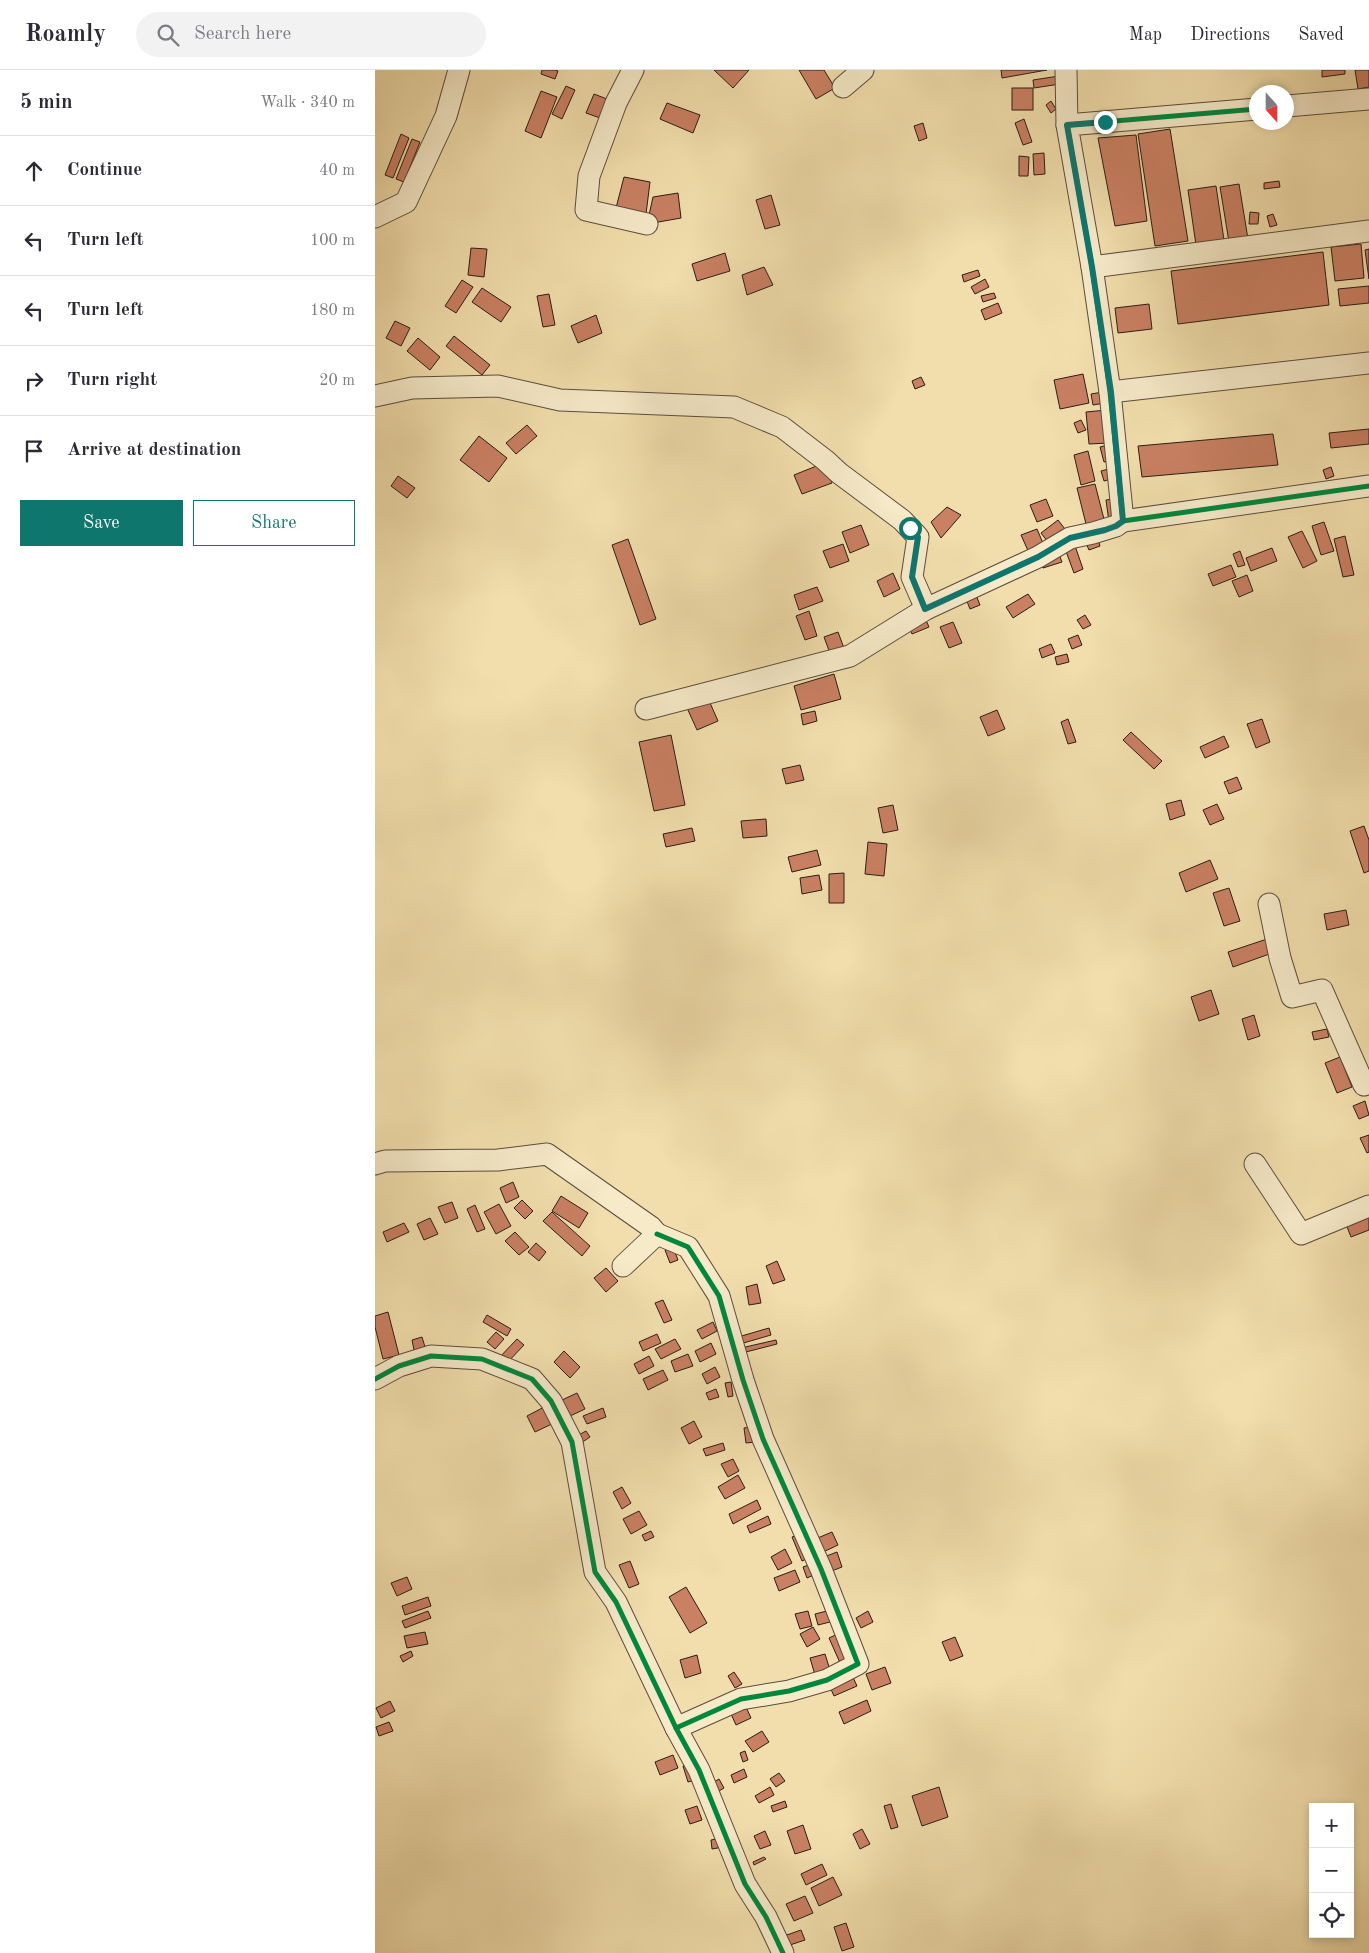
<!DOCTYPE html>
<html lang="en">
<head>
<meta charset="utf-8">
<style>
	body { margin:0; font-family:"Old Standard TT",serif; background:#f2f2f3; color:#2b2b33 }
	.controls { position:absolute; right:15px; bottom:15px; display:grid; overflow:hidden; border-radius:0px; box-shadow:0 2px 8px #0003 }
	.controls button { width:45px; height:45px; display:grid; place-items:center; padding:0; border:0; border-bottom:1px solid #e1e1e2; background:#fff; color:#2b2b33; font:25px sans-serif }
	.compass { position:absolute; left:874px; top:15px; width:45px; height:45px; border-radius:50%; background:#fff; box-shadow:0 2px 8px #0003; rotate:159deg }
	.stop { position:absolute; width:15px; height:15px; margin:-11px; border:4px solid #0f766e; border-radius:50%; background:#fff }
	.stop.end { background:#0f766e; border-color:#fff; box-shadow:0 1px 5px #0008 }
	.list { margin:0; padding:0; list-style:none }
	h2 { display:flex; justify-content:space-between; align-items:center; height:65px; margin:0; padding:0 20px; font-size:21px }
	h2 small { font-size:16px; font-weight:400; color:#7c7c81 }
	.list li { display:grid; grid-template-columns:32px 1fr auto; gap:15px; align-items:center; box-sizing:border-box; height:70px; padding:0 20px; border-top:1px solid #e1e1e2 }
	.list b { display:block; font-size:19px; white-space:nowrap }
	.list em { font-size:16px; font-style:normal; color:#7c7c81 }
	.actions { display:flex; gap:10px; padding:15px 20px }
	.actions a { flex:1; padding:11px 0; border:1px solid #0f766e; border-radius:0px; text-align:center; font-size:18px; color:#0f766e }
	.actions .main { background:#0f766e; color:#fff }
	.icon { flex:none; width:28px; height:28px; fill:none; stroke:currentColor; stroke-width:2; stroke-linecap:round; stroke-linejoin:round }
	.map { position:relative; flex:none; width:994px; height:1883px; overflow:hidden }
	header { display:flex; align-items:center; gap:30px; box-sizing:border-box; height:70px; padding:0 25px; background:#fff; border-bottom:1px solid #e1e1e2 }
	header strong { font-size:24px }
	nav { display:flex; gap:28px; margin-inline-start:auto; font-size:18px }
	.search { width:350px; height:45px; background:#f2f2f3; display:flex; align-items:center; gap:12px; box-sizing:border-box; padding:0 18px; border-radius:28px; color:#7c7c81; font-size:19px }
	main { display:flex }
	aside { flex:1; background:#fff }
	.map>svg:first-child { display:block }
	.building { fill:#c98063; stroke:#2b1d16 }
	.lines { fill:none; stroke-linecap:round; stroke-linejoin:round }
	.minor-casing { stroke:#5c4d3c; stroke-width:23 }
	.minor { stroke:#f6eac9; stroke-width:21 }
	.cycleway-casing { stroke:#f6eac9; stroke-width:8 }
	.cycleway { stroke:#00873e; stroke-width:5 }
	.route { stroke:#0f766e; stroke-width:6 }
</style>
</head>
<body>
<header>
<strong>Roamly</strong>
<div class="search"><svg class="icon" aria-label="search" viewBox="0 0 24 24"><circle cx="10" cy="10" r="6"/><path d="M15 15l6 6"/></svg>Search here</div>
<nav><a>Map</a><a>Directions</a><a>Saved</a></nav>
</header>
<main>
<aside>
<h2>5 min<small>Walk · 340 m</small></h2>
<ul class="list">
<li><svg class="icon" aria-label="ahead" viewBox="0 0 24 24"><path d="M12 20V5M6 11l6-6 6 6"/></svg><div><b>Continue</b></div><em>40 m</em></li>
<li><svg class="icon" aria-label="left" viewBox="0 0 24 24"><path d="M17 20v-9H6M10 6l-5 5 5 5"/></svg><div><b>Turn left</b></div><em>100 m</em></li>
<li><svg class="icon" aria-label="left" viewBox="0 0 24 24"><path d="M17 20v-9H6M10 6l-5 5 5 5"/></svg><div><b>Turn left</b></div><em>180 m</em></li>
<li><svg class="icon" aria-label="right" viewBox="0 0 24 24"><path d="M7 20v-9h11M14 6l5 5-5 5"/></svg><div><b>Turn right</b></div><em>20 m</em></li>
<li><svg class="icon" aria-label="arrive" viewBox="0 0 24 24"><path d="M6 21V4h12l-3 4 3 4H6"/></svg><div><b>Arrive at destination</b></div></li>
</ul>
<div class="actions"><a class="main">Save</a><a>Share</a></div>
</aside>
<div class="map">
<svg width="994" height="1883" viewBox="0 0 994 1883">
	<rect width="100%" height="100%" fill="#f1deac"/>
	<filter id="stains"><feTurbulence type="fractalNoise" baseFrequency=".004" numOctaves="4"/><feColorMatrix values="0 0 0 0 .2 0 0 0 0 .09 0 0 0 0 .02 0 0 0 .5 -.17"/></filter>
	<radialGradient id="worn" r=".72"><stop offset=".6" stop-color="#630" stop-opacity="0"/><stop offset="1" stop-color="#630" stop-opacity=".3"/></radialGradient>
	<g class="building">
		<polygon points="167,0 180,0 183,1 180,9 166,4"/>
		<polygon points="339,0 374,0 358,18"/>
		<polygon points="424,0 449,0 460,18 441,29"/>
		<polygon points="626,0 672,0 627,8"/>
		<polygon points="947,0 970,0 970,4 947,7"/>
		<polygon points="980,0 994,0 994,17 983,19"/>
		<polygon points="684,6 685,14 659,18 658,10"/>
		<polygon points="191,16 200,20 187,49 177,44"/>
		<rect x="637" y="18" width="21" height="22"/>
		<polygon points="166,21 182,27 166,68 150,61"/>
		<polygon points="219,24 232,29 225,48 211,43"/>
		<polygon points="676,31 681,39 676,43 671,35"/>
		<polygon points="292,33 325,45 318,63 285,49"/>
		<polygon points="649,49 657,72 648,75 640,53"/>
		<polygon points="548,53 552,68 544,71 539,56"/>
		<polygon points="795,59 813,171 780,176 763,64"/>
		<polygon points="26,64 34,68 18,108 10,105"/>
		<polygon points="761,65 772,151 740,156 723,68"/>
		<polygon points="37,69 45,72 29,112 21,109"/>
		<polygon points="669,83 670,104 659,105 658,84"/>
		<polygon points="644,86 654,87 653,106 644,106"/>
		<polygon points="249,107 275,112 271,144 241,138"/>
		<polygon points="904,111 905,117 889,119 889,113"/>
		<polygon points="864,114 873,169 854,172 845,117"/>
		<polygon points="841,116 849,170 821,175 813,120"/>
		<polygon points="303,123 306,148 272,154 278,127"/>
		<polygon points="396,125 405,155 390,159 381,130"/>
		<polygon points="875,142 884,143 883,154 874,154"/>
		<polygon points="898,144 902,155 895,157 892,146"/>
		<polygon points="986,174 989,208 960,211 956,177"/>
		<polygon points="96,178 112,179 109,207 93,205"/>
		<polygon points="994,179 994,209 990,180"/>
		<polygon points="948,182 954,235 803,254 796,201"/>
		<polygon points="350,183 355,201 322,211 317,194"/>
		<polygon points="389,197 398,215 372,225 367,205"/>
		<polygon points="603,200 605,206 589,212 587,205"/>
		<polygon points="610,209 614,217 600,224 596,217"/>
		<polygon points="87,210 98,217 81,243 70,236"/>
		<polygon points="994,216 994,233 965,236 963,219"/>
		<polygon points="107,218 136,237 126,252 97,232"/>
		<polygon points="619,223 621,228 608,232 606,226"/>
		<polygon points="174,224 180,255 168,257 162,226"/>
		<polygon points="623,233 627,243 610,250 606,240"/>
		<polygon points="774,234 777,259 743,263 740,238"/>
		<polygon points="221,245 227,263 203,273 196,256"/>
		<polygon points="20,251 35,258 26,276 11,268"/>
		<polygon points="79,266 115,295 107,305 71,276"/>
		<polygon points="43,268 65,287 55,300 32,281"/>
		<polygon points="708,304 714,333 685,339 679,310"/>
		<polygon points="546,307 550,315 540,319 537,311"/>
		<polygon points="728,322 730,333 718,335 716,324"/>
		<polygon points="732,340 735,373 714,374 711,342"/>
		<polygon points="706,350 711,360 703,363 699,353"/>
		<polygon points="152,355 162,366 141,384 131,373"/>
		<polygon points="994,359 994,374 956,378 954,363"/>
		<polygon points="898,364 903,395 767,407 763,376"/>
		<polygon points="104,366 132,388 114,412 85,390"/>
		<polygon points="733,375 737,390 729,392 725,377"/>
		<polygon points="713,381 720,411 706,415 699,385"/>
		<polygon points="449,393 457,413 427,424 419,405"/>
		<polygon points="956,397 959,406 951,409 948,400"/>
		<polygon points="737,398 740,408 729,411 726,401"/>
		<polygon points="23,406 40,418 32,428 16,416"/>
		<polygon points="720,414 731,457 713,462 702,418"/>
		<polygon points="744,428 746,450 734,452 731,430"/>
		<polygon points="671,429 678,446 662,452 655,435"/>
		<polygon points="572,437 586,445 566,468 556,452"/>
		<polygon points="683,450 693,463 676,476 666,463"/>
		<polygon points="949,452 959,481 946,485 937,456"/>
		<polygon points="486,455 494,475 475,483 467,462"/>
		<polygon points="662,459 670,478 655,485 646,465"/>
		<polygon points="927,461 942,491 928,498 913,467"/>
		<polygon points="970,466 979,505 968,507 959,469"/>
		<polygon points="253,469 281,549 265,555 237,475"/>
		<polygon points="723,469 725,476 714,480 711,473"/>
		<polygon points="699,473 708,499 699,503 689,476"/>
		<polygon points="468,474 474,491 455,498 448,481"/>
		<polygon points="897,478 902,491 876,501 871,488"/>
		<polygon points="865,481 870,495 863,497 858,484"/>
		<polygon points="683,482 687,492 668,498 665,489"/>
		<polygon points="856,495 861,507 838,516 833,504"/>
		<polygon points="518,503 525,519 509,527 502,511"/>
		<polygon points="872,505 878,521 864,527 857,511"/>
		<polygon points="442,517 448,531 424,540 419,525"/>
		<polygon points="653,524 660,534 638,548 631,537"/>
		<polygon points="601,525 605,535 595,539 591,529"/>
		<polygon points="434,541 442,566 430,570 421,546"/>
		<polygon points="710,545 716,555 708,559 702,550"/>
		<polygon points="550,548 554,557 537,564 533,555"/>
		<polygon points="578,552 587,573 574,578 565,557"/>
		<polygon points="463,562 470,581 456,586 449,567"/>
		<polygon points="703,565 707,575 697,579 693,569"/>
		<polygon points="676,574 680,583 667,588 664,579"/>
		<polygon points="692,584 694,592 682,595 680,587"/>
		<polygon points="459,604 466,629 426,640 419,616"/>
		<polygon points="328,617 343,651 322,660 307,627"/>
		<polygon points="622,640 630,659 613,666 605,647"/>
		<polygon points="440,641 442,651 428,655 426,644"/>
		<polygon points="693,649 701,672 693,674 686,652"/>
		<polygon points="887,649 895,672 881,678 872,654"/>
		<polygon points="756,662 787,691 779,699 748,670"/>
		<polygon points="296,665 310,735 279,741 264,672"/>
		<polygon points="849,666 854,677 830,688 825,677"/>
		<polygon points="425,695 429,710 411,714 407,699"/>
		<polygon points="862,707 867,719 854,724 849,712"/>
		<polygon points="806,730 810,745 795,750 791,734"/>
		<polygon points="842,734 849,749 835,755 828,740"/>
		<polygon points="518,735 523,760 508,763 503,738"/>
		<polygon points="391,749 392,766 368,768 366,751"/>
		<polygon points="989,756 994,770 994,801 989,803 975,761"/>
		<polygon points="317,758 320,771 291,777 288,764"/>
		<polygon points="493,772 512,774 509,806 490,804"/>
		<polygon points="442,780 446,795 417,802 413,787"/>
		<polygon points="835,790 843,809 811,822 804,803"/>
		<polygon points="469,803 469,833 454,833 454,804"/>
		<polygon points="444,805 447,820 427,824 425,808"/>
		<polygon points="854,818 865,851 849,856 838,823"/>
		<polygon points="971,840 974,855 952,860 949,844"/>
		<polygon points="895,868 900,882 858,897 853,882"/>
		<polygon points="836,920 844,944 824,951 816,927"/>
		<polygon points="879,945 885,966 873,970 867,949"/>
		<polygon points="952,959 954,967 939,970 937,962"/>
		<polygon points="965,987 977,1017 962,1023 950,993"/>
		<polygon points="990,1031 994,1045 984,1049 978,1036"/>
		<polygon points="994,1065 994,1082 992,1083 985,1068"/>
		<polygon points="138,1112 144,1127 131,1133 125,1118"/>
		<polygon points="186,1126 213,1143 204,1158 177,1141"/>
		<polygon points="147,1130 158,1141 150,1149 139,1138"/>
		<polygon points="77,1132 83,1148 70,1153 63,1137"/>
		<polygon points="124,1134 136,1156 121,1164 109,1142"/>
		<polygon points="100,1135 110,1159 102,1162 92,1139"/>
		<polygon points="177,1142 215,1176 207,1186 168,1151"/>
		<polygon points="994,1143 994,1160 976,1167 969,1149"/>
		<polygon points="55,1148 63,1164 49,1170 42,1154"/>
		<polygon points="29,1153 34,1162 12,1172 8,1162"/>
		<polygon points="140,1162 154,1177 144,1185 130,1171"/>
		<polygon points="161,1173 171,1182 164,1191 153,1182"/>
		<polygon points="298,1177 303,1190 295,1193 290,1180"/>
		<polygon points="402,1191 410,1210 398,1214 391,1196"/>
		<polygon points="231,1198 243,1211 231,1222 219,1208"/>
		<polygon points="382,1214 386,1233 374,1235 371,1217"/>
		<polygon points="288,1230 297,1250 289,1253 280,1233"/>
		<polygon points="13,1242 24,1285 8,1289 0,1257 0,1246"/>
		<polygon points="112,1245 136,1259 132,1266 108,1252"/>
		<polygon points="338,1252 342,1261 327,1269 322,1260"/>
		<polygon points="394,1258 396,1265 365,1274 363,1267"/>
		<polygon points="121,1262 129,1269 120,1279 112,1272"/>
		<polygon points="282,1264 286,1273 268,1281 264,1272"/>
		<polygon points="47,1267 50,1277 39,1280 37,1270"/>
		<polygon points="142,1269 149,1275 130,1295 123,1289"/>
		<polygon points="300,1269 306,1279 286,1289 280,1279"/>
		<polygon points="401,1270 402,1274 367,1283 366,1278"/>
		<polygon points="336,1273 341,1284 325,1292 320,1281"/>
		<polygon points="189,1281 205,1297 195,1308 179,1292"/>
		<polygon points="313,1284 318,1296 300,1302 296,1291"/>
		<polygon points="274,1286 279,1296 264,1304 259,1294"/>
		<polygon points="340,1297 345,1307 332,1314 327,1304"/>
		<polygon points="288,1300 293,1310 273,1320 268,1309"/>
		<polygon points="356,1312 358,1326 353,1327 350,1313"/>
		<polygon points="341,1319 344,1327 334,1330 331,1323"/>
		<polygon points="202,1323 210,1339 195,1346 187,1330"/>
		<polygon points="171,1336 179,1353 160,1362 152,1346"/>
		<polygon points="228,1338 231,1347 212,1354 208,1346"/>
		<polygon points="319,1351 327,1367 314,1374 306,1358"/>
		<polygon points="377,1357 380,1372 371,1373 369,1358"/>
		<polygon points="211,1361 215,1367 203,1375 198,1368"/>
		<polygon points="348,1373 350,1380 331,1386 328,1379"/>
		<polygon points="358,1389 364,1401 353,1407 346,1394"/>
		<polygon points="363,1405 370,1418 350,1429 343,1417"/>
		<polygon points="247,1417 256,1433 247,1439 238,1422"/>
		<polygon points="382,1430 386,1439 358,1454 354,1444"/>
		<polygon points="264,1441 272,1455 256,1464 248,1449"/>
		<polygon points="393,1446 396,1454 375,1463 372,1456"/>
		<polygon points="276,1461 279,1467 270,1471 267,1465"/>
		<polygon points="457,1462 463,1475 444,1484 438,1470"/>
		<polygon points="426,1464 436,1487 427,1491 417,1467"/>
		<polygon points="410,1479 417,1493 403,1500 396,1487"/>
		<polygon points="462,1482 467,1497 454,1502 449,1487"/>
		<polygon points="255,1491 264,1514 254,1518 244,1495"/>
		<polygon points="437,1494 441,1504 432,1508 428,1497"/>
		<polygon points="420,1500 425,1512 404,1521 399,1508"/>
		<polygon points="32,1507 37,1519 22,1526 16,1513"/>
		<polygon points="311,1517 332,1553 315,1563 294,1527"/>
		<polygon points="53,1527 56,1536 30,1545 27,1536"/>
		<polygon points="456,1540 459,1551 443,1555 440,1544"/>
		<polygon points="53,1541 56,1548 30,1558 27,1551"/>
		<polygon points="433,1541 437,1556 425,1559 420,1544"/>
		<polygon points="493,1541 498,1552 486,1558 481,1548"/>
		<polygon points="438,1557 445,1569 432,1577 425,1564"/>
		<polygon points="50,1562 53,1574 32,1578 29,1566"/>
		<polygon points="465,1563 476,1590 466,1595 454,1568"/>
		<polygon points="580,1567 588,1586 575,1591 567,1572"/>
		<polygon points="36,1581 38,1586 28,1592 25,1586"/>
		<polygon points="450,1584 455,1600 440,1605 435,1588"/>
		<polygon points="322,1585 326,1603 310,1608 305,1590"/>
		<polygon points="510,1597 516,1613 497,1620 491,1604"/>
		<polygon points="359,1602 367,1614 360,1618 353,1606"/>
		<polygon points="477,1605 482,1616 459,1626 454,1615"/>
		<polygon points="492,1630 496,1641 469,1654 464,1642"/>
		<polygon points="15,1631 20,1641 6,1648 1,1638"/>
		<polygon points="371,1637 376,1648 361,1655 356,1644"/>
		<polygon points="14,1652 18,1661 4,1666 1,1657"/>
		<polygon points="387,1661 394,1672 378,1682 370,1671"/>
		<polygon points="370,1681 373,1690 368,1692 365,1683"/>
		<polygon points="298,1685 303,1698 285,1705 280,1692"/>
		<polygon points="316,1694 320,1710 313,1712 308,1696"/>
		<polygon points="369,1699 372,1707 359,1713 356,1705"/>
		<polygon points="404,1703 410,1711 401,1717 395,1709"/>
		<polygon points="344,1709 349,1718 339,1724 334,1715"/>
		<polygon points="395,1717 399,1725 384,1733 380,1726"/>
		<polygon points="564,1717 573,1747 547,1756 537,1726"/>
		<polygon points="410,1731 412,1737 398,1742 396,1736"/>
		<polygon points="516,1734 523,1757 516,1759 509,1736"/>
		<polygon points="322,1736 327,1750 315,1754 310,1740"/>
		<polygon points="428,1755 436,1779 420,1784 412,1761"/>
		<polygon points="487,1759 495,1774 485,1779 478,1764"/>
		<polygon points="390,1761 396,1775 385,1779 379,1766"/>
		<polygon points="347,1768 348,1777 337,1779 336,1770"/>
		<polygon points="389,1787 391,1789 379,1795 378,1792"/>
		<polygon points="447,1794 452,1805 431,1815 426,1804"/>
		<polygon points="458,1807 467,1825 444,1836 436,1818"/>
		<polygon points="430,1826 438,1843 419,1851 411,1834"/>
		<polygon points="471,1853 479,1877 467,1881 459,1857"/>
		<polygon points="426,1860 430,1870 412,1876 409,1866"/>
	</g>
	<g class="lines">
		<g class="minor-casing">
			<g id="minor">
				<polyline points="258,0 241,33 214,106 211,140 272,154"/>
				<polyline points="691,0 692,55"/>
				<polyline points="468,17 488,0"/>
				<polyline points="912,36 994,29"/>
				<polyline points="882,39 692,55 717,197 735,322 748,451 994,416"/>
				<polyline points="0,147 31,132 71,46 84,0"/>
				<polyline points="717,197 994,161"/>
				<polyline points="735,322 994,293"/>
				<polyline points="0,326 37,318 123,316 185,330 359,337 407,357 450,390 464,403 527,450 543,467 537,507 551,539"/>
				<polyline points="271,639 475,586 551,539 663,487 695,468 718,463 741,456 748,451"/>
				<polyline points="894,834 905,888 917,927 947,920 989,1015 994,1013"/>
				<polyline points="0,1094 10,1091 123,1090 172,1084 276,1157 282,1164 248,1196"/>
				<polyline points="880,1094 926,1164 994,1136"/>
				<polyline points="282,1164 313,1177 344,1226 368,1310 388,1369 446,1499 483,1594 452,1610 414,1621 366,1629 301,1658"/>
				<polyline points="0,1309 24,1296 56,1286 107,1289 157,1309 176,1331 197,1372 220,1502 241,1532 301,1658 324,1700 370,1814 391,1847 408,1883"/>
			</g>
		</g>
		<use href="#minor" class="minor"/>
		<g class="cycleway-casing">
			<g id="cycleway">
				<polyline points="882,39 692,55 717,197 735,322 748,451 994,416"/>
				<polyline points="282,1164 313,1177 344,1226 368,1310 388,1369 446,1499 483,1594 452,1610 414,1621 366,1629 301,1658"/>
				<polyline points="0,1309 24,1296 56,1286 107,1289 157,1309 176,1331 197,1372 220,1502 241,1532 301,1658 324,1700 370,1814 391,1847 408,1883"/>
			</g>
		</g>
		<use href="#cycleway" class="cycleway"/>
	</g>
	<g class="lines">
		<polyline class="route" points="535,458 543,467 537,507 550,539 663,487 695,468 730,460 741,456 748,451 736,322 717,197 692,55 730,52"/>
	</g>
	<rect width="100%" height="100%" filter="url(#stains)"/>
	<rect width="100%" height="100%" fill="url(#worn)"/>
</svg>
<div class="controls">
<button>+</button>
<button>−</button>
<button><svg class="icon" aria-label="locate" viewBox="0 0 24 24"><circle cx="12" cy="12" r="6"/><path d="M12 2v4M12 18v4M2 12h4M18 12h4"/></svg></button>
</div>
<svg class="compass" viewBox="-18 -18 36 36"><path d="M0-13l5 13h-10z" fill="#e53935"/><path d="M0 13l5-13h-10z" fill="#7c7c81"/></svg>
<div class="stop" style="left:535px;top:458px"></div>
<div class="stop end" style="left:730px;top:52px"></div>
</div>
</main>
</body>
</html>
